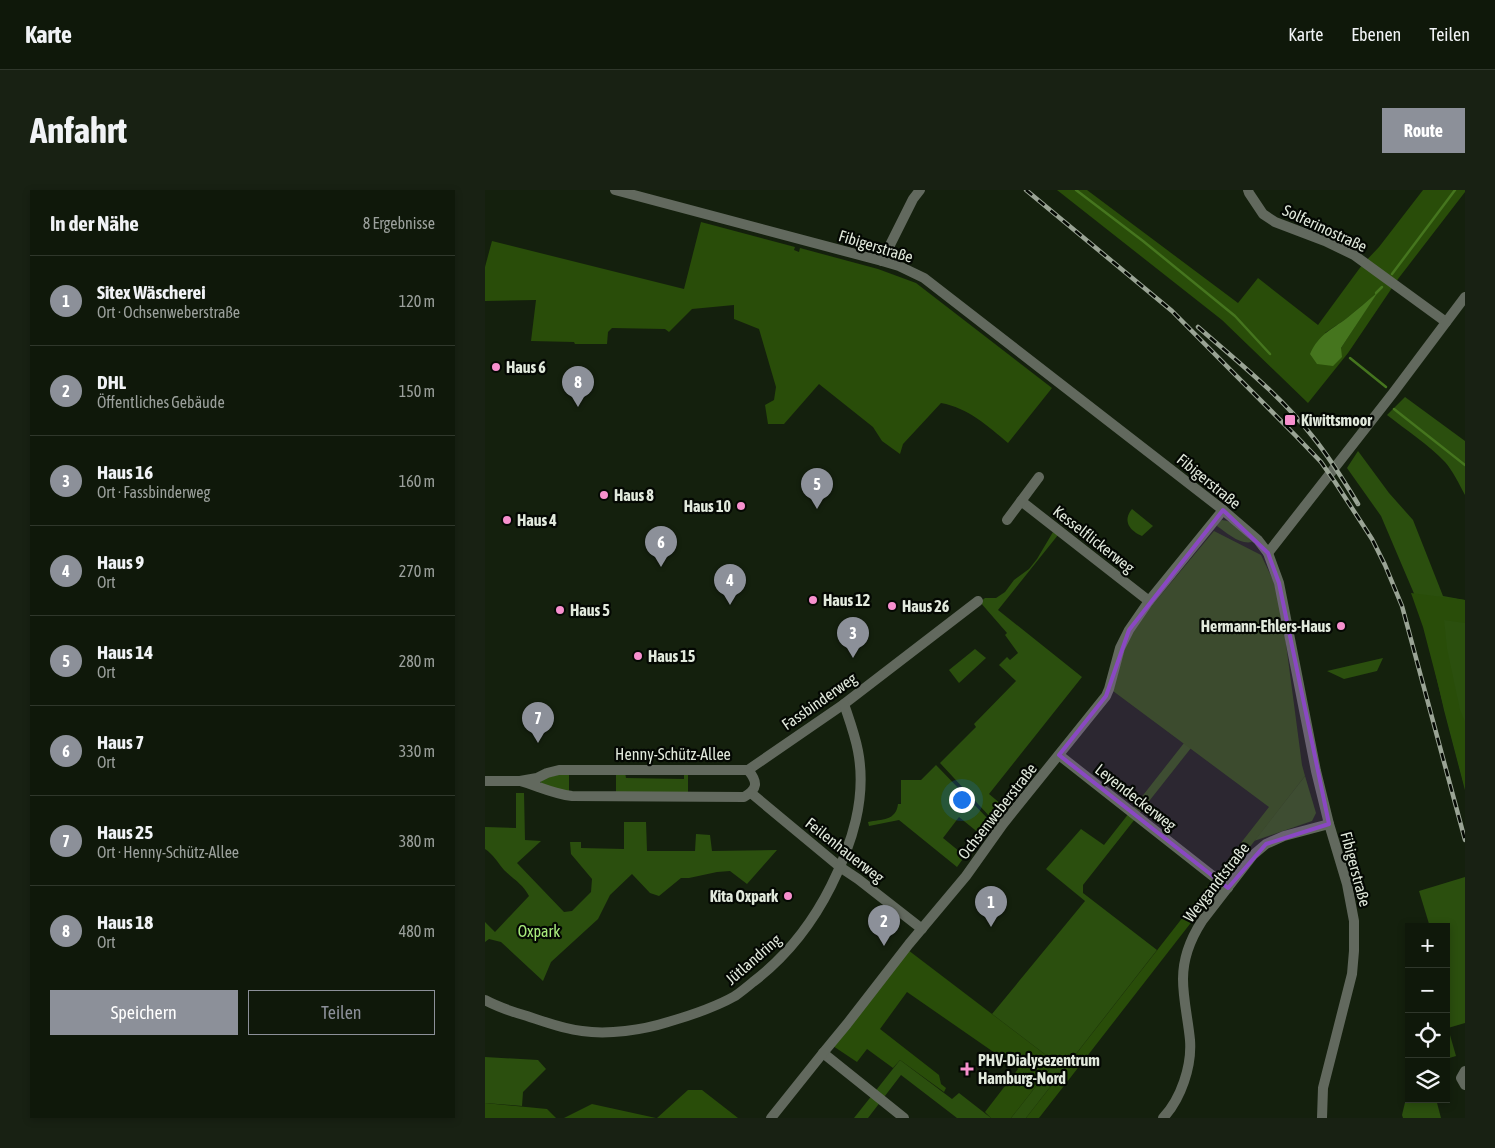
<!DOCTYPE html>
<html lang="de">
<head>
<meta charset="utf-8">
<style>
	body { margin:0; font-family:"Asap Condensed",sans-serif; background:#182113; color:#f1f3f6 }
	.controls { position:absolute; right:15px; bottom:15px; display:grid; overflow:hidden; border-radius:0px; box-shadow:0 2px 8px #0003 }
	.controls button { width:45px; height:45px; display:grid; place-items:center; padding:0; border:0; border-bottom:1px solid #2f372b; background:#0f180a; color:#f1f3f6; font:25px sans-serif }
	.you { position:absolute; left:476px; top:609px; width:18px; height:18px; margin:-12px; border:4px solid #fff; border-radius:50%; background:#1a73e8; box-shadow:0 0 0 8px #1a73e833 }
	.badge { display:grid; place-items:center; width:32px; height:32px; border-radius:50%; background:#8c9099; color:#fff; font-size:16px; font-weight:700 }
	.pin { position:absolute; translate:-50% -41px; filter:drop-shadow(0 1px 2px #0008) }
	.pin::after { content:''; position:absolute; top:26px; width:18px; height:15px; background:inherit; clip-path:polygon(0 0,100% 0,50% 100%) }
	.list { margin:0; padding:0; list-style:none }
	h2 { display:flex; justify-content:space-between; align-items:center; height:65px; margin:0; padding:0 20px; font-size:21px }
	h2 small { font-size:16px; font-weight:400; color:#9ba09c }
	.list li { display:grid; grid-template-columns:32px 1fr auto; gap:15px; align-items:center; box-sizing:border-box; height:90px; padding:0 20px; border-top:1px solid #2f372b }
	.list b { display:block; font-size:19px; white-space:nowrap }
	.list p { margin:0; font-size:16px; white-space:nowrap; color:#9ba09c }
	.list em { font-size:16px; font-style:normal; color:#9ba09c }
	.actions { display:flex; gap:10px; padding:15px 20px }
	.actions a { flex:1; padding:11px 0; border:1px solid #8c9099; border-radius:0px; text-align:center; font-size:18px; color:#8c9099 }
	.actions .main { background:#8c9099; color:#fff }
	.icon { flex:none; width:28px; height:28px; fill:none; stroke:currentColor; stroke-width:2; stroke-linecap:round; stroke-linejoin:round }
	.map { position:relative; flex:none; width:980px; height:928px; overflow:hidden; border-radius:0px }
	header { display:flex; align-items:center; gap:30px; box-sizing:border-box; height:70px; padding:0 25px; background:#0f180a; border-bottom:1px solid #2f372b }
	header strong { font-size:24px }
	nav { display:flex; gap:28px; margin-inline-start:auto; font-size:18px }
	.intro { display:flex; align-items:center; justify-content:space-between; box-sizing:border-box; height:120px; padding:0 30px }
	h1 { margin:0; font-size:35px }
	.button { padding:12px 22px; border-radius:0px; background:#8c9099; color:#fff; font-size:18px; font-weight:700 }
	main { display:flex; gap:30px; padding:0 30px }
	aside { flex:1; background:#0f180a; border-radius:0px; box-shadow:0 2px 8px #0003 }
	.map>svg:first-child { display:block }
	.green { fill:#2b4f0e }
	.forest { fill:#294d09; fill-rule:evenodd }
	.water { fill:#45751e }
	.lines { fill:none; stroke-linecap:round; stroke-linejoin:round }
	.stream { stroke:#45751e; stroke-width:2.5 }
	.minor { stroke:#62695e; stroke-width:10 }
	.rail-casing { stroke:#9aa495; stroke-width:4.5 }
	.rail { stroke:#040803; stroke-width:2.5; stroke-dasharray:8; stroke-linecap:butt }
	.marked { fill:#8a48c3; fill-opacity:0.2; stroke:#8a48c3; stroke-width:4; stroke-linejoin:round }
	.poi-dot { fill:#f790ce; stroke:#040803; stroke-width:2 }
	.labels { text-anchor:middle; stroke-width:4.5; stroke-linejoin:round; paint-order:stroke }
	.street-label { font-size:16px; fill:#e1e9dc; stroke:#040803 }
	.poi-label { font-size:16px; font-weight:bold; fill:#e1e9dc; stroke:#040803; text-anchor:start }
	.park-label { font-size:16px; fill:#a9ec7d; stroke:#040803 }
</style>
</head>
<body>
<header>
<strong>Karte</strong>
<nav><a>Karte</a><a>Ebenen</a><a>Teilen</a></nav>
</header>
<div class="intro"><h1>Anfahrt</h1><a class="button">Route</a></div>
<main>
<aside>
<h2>In der Nähe<small>8 Ergebnisse</small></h2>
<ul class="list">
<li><span class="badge">1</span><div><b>Sitex Wäscherei</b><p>Ort · Ochsenweberstraße</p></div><em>120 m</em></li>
<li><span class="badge">2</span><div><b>DHL</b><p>Öffentliches Gebäude</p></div><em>150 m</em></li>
<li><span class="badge">3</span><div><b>Haus 16</b><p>Ort · Fassbinderweg</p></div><em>160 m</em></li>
<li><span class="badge">4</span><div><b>Haus 9</b><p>Ort</p></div><em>270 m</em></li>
<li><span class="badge">5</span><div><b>Haus 14</b><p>Ort</p></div><em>280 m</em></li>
<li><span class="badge">6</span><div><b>Haus 7</b><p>Ort</p></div><em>330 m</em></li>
<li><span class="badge">7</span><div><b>Haus 25</b><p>Ort · Henny-Schütz-Allee</p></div><em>380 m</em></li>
<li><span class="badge">8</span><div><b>Haus 18</b><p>Ort</p></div><em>480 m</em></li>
</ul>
<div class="actions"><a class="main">Speichern</a><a>Teilen</a></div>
</aside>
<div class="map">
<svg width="980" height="928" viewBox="0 0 980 928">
	<rect width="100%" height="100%" fill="#14200d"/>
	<g class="green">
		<path d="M920,207L980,251V305C974,294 968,281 960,272C943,254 921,240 902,225Z"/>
		<polygon points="873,261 904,303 928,330 958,406 980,410 980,600 959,520 936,420 896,326 862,278"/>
		<path d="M647,319L668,336L657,346C645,341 637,331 647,319Z"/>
		<path d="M737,330C750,331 758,343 767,352C755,355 742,343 732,336L733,332Z"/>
		<polygon points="568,342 573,345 513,420 597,487 504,604 516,614 506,628 455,573 491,537 489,534 531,491 514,475 522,467 525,470 533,463 520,445 522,443 495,412 500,408 511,408 520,402 529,390 544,379 552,369"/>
		<polygon points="490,459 501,468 474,493 464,480"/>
		<polygon points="898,468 892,481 859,489 842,481"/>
		<polygon points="699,553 706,558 598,695 598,703 672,760 541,928 526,928 570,872 507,824 600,711 561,679 596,639 619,655"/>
		<path d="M451,575L506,632L500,641L497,640L495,644L474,627L458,648L480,666L472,677L414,630L384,636L383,632C397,629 411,631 413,614H416V590H436Z"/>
		<polygon points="84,582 84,603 56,595 56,589"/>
		<polygon points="131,582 140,582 141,588 199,589 199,582 203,583 203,604 131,603"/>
		<polygon points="820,586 831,623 827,631 769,651"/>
		<path d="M31,603H39L40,650L56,651L32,673L79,722L87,721L106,702L107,689L86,664L85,652H96V658L139,659V632H161L162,661H210L211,644L225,645L227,661L292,660L262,694L245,681L232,682L204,688H196L174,706L165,703L147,684L125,705L113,729L66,772L58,791L16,752L4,749L0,752V732L10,742L44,706C38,694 28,689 19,680C13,673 8,664 0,659V637L31,638Z"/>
		<polygon points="980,687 980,833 963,838 971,866 961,869 961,798 965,797 961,785 961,737 945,737 934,701"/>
		<polygon points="0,867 53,870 61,879 38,902 37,916 0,913"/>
		<polygon points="415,870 467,909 474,903 506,928 472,928 416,885 383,928 369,928"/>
		<polygon points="924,896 924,909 951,909 956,928 918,928 917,925"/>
	</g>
	<g class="forest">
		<path d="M572,0H602L753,113L773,88L833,135L877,75L894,57L938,0H980V2L913,89L863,163L823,213L737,130ZM891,104L856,158L840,143L861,129Z"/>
		<path d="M216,32L310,57L309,60L314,62L315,58L393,79L431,93L567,198L523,253C503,236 483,218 456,213L418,254L415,264L397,251L388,237L334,194L299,234H283L280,215L289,210L291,197L274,139L249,129V115L207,119L184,142L180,139L127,138L123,142L122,154H90L89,152L46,151L51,110L0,111V77L7,51L199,99Z"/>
		<polygon points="729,341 776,365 788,390 796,416 817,575 820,586 554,928 541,928 784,617 628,501 642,449 664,419"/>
		<polygon points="926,403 980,410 980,433 959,430 962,459 975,520 980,532 980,598 938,437"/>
		<polygon points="423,760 570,872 526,928 506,928 500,922 533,879 422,802 395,839 454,885 456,894 461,898 459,902 415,870 408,878 382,859 372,872 348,856"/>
		<polygon points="203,900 217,900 253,928 172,928"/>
		<polygon points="0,913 62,919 71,928 0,928"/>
		<polygon points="107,914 171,928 79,928"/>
	</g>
	<path class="water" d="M893,102L856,158L857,167L848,176L832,174L825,164C834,144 846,140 862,128C872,120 882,111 893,102Z"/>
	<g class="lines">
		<g class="stream">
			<polyline points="591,0 658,51 750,126 785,164"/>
			<polyline points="907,84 970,0"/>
			<polyline points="891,103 897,97"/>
			<polyline points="865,168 901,197"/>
			<polyline points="909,219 980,275"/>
		</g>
		<g class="minor">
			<polyline points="130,0 397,71 414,76 439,88 738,320 773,350 783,363 794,393 831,581 844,634 862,694 869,731 869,761 867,784 838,898 837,928"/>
			<polyline points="763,0 764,3 778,24 790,32 840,51 869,65 961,132"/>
			<polyline points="397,71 428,9 435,0"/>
			<polyline points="536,311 664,411"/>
			<polyline points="522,330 554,287"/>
			<polyline points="783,363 908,203 980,107"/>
			<polyline points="574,565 743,698"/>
			<polyline points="263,580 359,514 493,411"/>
			<path d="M0,591H35L52,588L62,583L74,580H263C273,592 273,599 259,607L87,606C68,604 53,596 35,591"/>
			<polyline points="266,603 355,677 373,689 437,739"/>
			<path d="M0,810C13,817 28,822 42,826C60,832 78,839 97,841C123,845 158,840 183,832C207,825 229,818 250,806C256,802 262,797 268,792C302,766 327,734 346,696C367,654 382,608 373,561C370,545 364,529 359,514"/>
			<polyline points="338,863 419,928"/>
			<polyline points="980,881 976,888 980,895"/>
			<polyline points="286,928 338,863 362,834 424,754 481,686 518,634 621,506 624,499 635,458 644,440 664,411 738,320"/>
			<path d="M678,928C696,909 707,876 705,850C703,829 698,809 698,789C698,768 706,748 717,731L768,665L781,654L799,646L844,634"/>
		</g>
		<g class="rail-casing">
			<g id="rail">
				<polyline points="541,0 687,121 810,245 836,272 850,292 887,349 900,375 917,416 980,650"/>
				<path d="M713,137C753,172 795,205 828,247C845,268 859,291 873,314"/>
			</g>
		</g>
		<use href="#rail" class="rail"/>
	</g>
	<path class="marked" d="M738,320L783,363L794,393L844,634L781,654L743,698L574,565L621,506L644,440Z"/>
	<g class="poi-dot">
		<circle cx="11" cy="177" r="5"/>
		<rect x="799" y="224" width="12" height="12" rx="2.5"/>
		<circle cx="119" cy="305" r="5"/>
		<circle cx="256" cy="316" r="5"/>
		<circle cx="22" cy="330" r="5"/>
		<circle cx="328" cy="410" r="5"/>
		<circle cx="407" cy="416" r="5"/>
		<circle cx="75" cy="420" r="5"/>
		<circle cx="856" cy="436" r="5"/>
		<circle cx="153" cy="466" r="5"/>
		<circle cx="303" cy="706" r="5"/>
		<path d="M479.5 871.5h5v5h5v5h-5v5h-5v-5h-5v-5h5z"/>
	</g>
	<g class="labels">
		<g class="street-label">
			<text transform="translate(840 38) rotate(25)" y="6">Solferinostraße</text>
			<text transform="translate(391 56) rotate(17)" y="6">Fibigerstraße</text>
			<text transform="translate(724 291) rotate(39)" y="6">Fibigerstraße</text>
			<text transform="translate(609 349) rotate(38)" y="6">Kesselflickerweg</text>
			<text transform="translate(334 511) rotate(-35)" y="6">Fassbinderweg</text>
			<text x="188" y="570">Henny-Schütz-Allee</text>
			<text transform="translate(651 607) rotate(38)" y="6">Leyendeckerweg</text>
			<text transform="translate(512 621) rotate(-52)" y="6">Ochsenweberstraße</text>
			<text transform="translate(360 660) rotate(38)" y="6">Feilenhauerweg</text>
			<text transform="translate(871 679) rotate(75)" y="6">Fibigerstraße</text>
			<text transform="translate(731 692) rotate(-52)" y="6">Weygandtstraße</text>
			<text transform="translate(268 769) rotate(-41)" y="6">Jütlandring</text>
		</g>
		<g class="poi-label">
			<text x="21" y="183">Haus 6</text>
			<text x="816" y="236">Kiwittsmoor</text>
			<text x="129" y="311">Haus 8</text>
			<text x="246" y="322" text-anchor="end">Haus 10</text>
			<text x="32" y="336">Haus 4</text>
			<text x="338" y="416">Haus 12</text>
			<text x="417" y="422">Haus 26</text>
			<text x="85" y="426">Haus 5</text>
			<text x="846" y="442" text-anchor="end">Hermann-Ehlers-Haus</text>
			<text x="163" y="472">Haus 15</text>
			<text x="293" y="712" text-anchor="end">Kita Oxpark</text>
			<text x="493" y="876">PHV-Dialysezentrum<tspan x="493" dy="18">Hamburg-Nord</tspan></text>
		</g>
		<g class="park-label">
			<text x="54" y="747">Oxpark</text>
		</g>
	</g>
</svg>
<div class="controls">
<button>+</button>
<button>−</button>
<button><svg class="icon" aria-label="locate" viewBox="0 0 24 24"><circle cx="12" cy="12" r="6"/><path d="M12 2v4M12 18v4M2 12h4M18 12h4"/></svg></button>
<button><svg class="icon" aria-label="layers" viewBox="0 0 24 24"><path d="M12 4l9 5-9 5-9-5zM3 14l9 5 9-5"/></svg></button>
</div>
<div class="you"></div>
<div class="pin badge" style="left:506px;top:737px">1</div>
<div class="pin badge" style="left:399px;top:756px">2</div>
<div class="pin badge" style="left:368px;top:468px">3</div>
<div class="pin badge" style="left:245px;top:415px">4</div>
<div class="pin badge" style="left:332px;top:319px">5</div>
<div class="pin badge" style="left:176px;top:377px">6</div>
<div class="pin badge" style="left:53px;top:553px">7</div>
<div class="pin badge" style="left:93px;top:217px">8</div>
</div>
</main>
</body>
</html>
